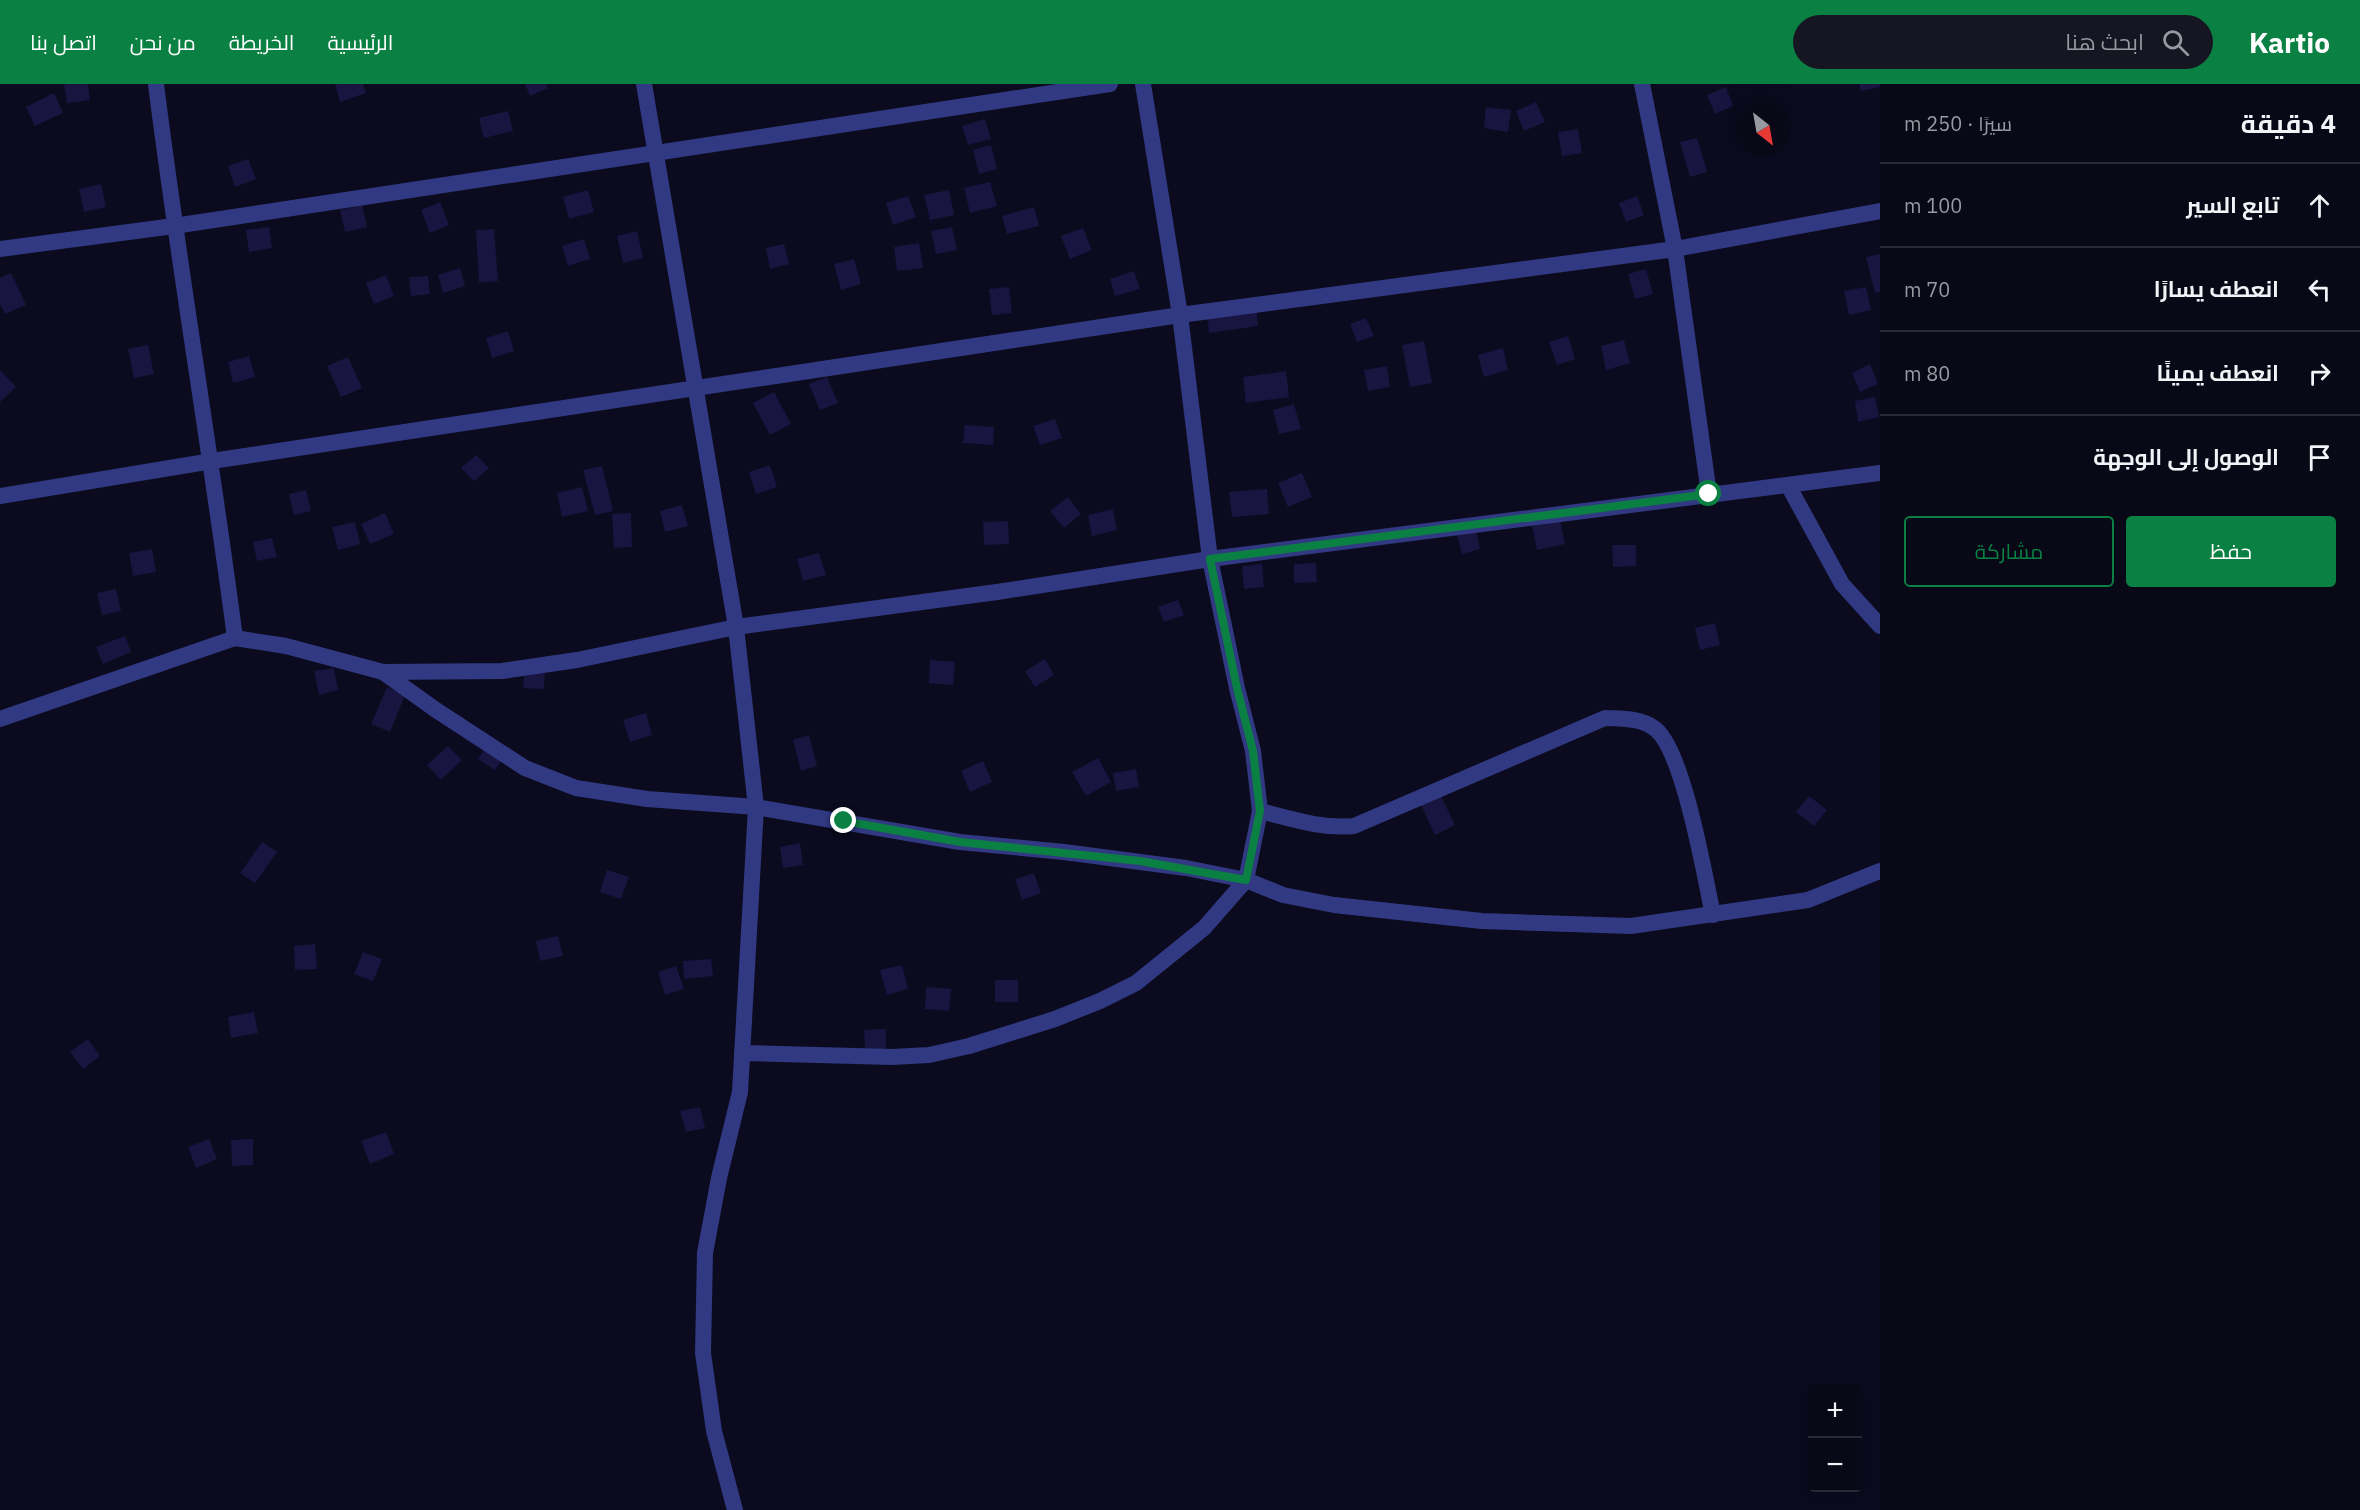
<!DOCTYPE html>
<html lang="ar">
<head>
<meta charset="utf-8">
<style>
	body { margin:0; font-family:"IBM Plex Sans",Cairo,sans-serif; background:#161623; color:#f1f3f6; direction:rtl }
	.controls { position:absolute; right:18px; bottom:18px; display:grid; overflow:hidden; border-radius:6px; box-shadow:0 6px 24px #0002 }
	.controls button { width:54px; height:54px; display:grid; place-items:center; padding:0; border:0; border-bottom:2px solid #292935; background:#080816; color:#f1f3f6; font:30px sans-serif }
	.compass { position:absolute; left:1736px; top:18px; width:54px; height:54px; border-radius:50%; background:#080816; box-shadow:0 6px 24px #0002; rotate:149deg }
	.stop { position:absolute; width:18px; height:18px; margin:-14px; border:4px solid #0b8043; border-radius:50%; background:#fff }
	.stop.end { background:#0b8043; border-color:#fff; box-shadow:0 2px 6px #0008 }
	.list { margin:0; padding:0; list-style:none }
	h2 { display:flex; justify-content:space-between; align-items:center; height:78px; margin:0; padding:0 24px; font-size:26px }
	h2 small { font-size:20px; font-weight:400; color:#989aa1 }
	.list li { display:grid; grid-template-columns:39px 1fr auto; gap:18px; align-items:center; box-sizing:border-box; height:84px; padding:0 24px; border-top:2px solid #292935 }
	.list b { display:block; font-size:22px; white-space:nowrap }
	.list em { font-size:20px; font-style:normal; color:#989aa1 }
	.actions { display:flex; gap:12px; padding:18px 24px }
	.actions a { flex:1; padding:14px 0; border:2px solid #0b8043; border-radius:6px; text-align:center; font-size:21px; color:#0b8043 }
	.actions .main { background:#0b8043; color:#fff }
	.icon { flex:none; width:33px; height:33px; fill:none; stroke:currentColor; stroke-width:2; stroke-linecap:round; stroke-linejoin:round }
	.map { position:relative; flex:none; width:1880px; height:1426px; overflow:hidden; direction:ltr }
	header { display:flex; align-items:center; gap:36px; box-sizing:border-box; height:84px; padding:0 30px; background:#0b8043; color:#fff }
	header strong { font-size:28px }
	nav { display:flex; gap:33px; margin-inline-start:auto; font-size:21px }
	.search { width:420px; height:54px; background:#161623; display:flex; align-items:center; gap:15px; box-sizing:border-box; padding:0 21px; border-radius:33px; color:#989aa1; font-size:22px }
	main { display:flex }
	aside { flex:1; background:#080816 }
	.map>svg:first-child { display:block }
	.building { fill:#181541 }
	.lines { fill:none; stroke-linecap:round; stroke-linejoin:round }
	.minor { stroke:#313982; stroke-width:16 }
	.route { stroke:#0b8043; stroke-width:8 }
</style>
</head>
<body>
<header>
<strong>Kartio</strong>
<div class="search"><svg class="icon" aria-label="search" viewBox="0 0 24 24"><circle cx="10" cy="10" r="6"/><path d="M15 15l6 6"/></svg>ابحث هنا</div>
<nav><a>الرئيسية</a><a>الخريطة</a><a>من نحن</a><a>اتصل بنا</a></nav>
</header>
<main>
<aside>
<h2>4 دقيقة<small>سيرًا · 250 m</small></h2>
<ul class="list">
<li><svg class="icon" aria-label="ahead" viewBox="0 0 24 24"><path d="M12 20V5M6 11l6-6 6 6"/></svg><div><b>تابع السير</b></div><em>100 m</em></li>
<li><svg class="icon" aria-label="left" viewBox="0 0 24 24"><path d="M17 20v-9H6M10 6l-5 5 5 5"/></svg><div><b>انعطف يسارًا</b></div><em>70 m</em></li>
<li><svg class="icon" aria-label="right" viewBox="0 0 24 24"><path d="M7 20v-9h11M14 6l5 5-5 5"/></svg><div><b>انعطف يمينًا</b></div><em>80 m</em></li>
<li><svg class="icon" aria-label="arrive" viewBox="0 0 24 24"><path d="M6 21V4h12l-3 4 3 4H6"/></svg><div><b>الوصول إلى الوجهة</b></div></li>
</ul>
<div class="actions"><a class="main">حفظ</a><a>مشاركة</a></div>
</aside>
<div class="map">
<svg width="1880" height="1426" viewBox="0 0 1880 1426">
	<rect width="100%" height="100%" fill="#0b0a1e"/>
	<g class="building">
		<polygon points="64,0 88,0 90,16 67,19"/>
		<polygon points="335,0 363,0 366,9 340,18"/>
		<polygon points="525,0 546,0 548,4 530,12"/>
		<polygon points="1859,0 1880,0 1880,3 1861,7"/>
		<polygon points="1726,3 1733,22 1715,30 1707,11"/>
		<polygon points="54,9 63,29 35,42 26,23"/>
		<polygon points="1536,18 1545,38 1524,47 1516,27"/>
		<polygon points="1486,23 1511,26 1508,48 1484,44"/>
		<polygon points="508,27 513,47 484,54 479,34"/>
		<polygon points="985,35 991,55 968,61 962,42"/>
		<polygon points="1578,45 1582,69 1562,72 1558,48"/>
		<polygon points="1697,54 1707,88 1690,93 1680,58"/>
		<polygon points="991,61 997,85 979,90 973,66"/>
		<polygon points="248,75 256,95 235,103 228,82"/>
		<polygon points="990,98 997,122 970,129 964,104"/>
		<polygon points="101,100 106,123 84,128 79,105"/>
		<polygon points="588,106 594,128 569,135 563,113"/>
		<polygon points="949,106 954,131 930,136 924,111"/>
		<polygon points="908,112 916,133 893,141 886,119"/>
		<polygon points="1637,112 1644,131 1626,138 1619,119"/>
		<polygon points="440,118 449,141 430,149 421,126"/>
		<polygon points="362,121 367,143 345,148 340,126"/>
		<polygon points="1034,123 1039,142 1007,150 1002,132"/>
		<polygon points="269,143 272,164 249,168 246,146"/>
		<polygon points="952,143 957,166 936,170 931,147"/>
		<polygon points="1083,144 1092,166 1070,175 1061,152"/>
		<polygon points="494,145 498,197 479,199 476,146"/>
		<polygon points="637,147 643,174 623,179 617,152"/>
		<polygon points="584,155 590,175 568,182 562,162"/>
		<polygon points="919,159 923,184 897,187 894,163"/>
		<polygon points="784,160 789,180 770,185 766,164"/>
		<polygon points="1880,170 1880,208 1875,209 1866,173"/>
		<polygon points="854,175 861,200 841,206 834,180"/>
		<polygon points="460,184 465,202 443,209 438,191"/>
		<polygon points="1646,185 1653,210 1635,215 1628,190"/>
		<polygon points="1134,187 1140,205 1115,212 1110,195"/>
		<polygon points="11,189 26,221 5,230 0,220 0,194"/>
		<polygon points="386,191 394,212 374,220 366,199"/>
		<polygon points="428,192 430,210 411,212 409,193"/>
		<polygon points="1009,203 1012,229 992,231 989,205"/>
		<polygon points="1866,203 1871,226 1849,231 1844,207"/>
		<polygon points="1256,222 1258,242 1209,249 1207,229"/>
		<polygon points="1366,234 1374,252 1357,258 1350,240"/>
		<polygon points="508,247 514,267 492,274 486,254"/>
		<polygon points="1568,252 1575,275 1557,281 1549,258"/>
		<polygon points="1624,256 1630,279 1606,286 1601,262"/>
		<polygon points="1424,257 1432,299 1410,303 1402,261"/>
		<polygon points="148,261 154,290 134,294 128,265"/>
		<polygon points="1503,264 1508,286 1484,293 1478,271"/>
		<polygon points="249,272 255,293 233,299 228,278"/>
		<polygon points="348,273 362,304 341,313 327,282"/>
		<polygon points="1870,280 1878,300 1860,308 1852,289"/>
		<polygon points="1387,282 1390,303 1368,307 1364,286"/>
		<polygon points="0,286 16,303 0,318"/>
		<polygon points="1286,287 1289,313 1246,319 1243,293"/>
		<polygon points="827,293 838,319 820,326 809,300"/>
		<polygon points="774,308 791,340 770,351 753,319"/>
		<polygon points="1875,313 1879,333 1858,338 1855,317"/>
		<polygon points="1294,320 1301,345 1279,350 1273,326"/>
		<polygon points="1055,335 1062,354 1040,361 1033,342"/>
		<polygon points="965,341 994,343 993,361 963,359"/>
		<polygon points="476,371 489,384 474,397 461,384"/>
		<polygon points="770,381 777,403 756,410 749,388"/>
		<polygon points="602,382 613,427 595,431 583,386"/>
		<polygon points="1302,389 1312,413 1288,423 1278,399"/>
		<polygon points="582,403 588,427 562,433 557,409"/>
		<polygon points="1267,405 1269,430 1232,433 1229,408"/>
		<polygon points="306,406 311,427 294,431 289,410"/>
		<polygon points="1068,413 1081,430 1064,444 1050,427"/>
		<polygon points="682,421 688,442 665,448 660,427"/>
		<polygon points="1113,425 1117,446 1092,452 1088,431"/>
		<polygon points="385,429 394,450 370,460 361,440"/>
		<polygon points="631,429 632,463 614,464 612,430"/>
		<polygon points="1560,436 1565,460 1537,466 1532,442"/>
		<polygon points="1008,437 1009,460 984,461 983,438"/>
		<polygon points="355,438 360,460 338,466 332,443"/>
		<polygon points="1475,442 1480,465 1462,470 1456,447"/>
		<polygon points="272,454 277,473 257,477 253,458"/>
		<polygon points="1612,461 1636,461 1636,482 1613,483"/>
		<polygon points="152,465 156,488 133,492 129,469"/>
		<polygon points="819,469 826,491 803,497 797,475"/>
		<polygon points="1316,479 1317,498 1294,499 1294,480"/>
		<polygon points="1262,480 1264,503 1244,505 1242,482"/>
		<polygon points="116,505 121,527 102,531 97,509"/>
		<polygon points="1178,516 1184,531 1164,538 1158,523"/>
		<polygon points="1715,539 1720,561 1700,566 1695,544"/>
		<polygon points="125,552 131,568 103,580 96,563"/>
		<polygon points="1045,575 1054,591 1035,603 1025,587"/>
		<polygon points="930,576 955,578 953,601 929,599"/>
		<polygon points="525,583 545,584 544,605 523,604"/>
		<polygon points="334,584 338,606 319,611 314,587"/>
		<polygon points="387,603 405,611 390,648 371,640"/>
		<polygon points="646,629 652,651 630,658 623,636"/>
		<polygon points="809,651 817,682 801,687 793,656"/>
		<polygon points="490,657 507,668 495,686 478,675"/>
		<polygon points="448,662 462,676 441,696 427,681"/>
		<polygon points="1098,674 1111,698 1086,712 1072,688"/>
		<polygon points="983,677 992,698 970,708 961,687"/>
		<polygon points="1136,685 1139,703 1116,707 1113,689"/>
		<polygon points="1441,712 1455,741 1435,751 1421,721"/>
		<polygon points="1809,712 1827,726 1814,742 1796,728"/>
		<polygon points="262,758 277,768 255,799 240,789"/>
		<polygon points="800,759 803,781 783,784 780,763"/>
		<polygon points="607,786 629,793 621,815 600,808"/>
		<polygon points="1034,789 1041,809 1022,816 1015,795"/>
		<polygon points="558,852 563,872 540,877 536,857"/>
		<polygon points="315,860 317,885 295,886 294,862"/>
		<polygon points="363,868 382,875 373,897 354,890"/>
		<polygon points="711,875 713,892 684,895 683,877"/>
		<polygon points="902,881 908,905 887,911 880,886"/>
		<polygon points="676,882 684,905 665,911 658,888"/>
		<rect x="995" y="896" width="23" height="22"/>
		<polygon points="926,903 951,905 949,927 925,925"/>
		<polygon points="254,928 258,949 231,954 228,933"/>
		<polygon points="886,945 886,965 865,966 864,946"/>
		<polygon points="88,955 100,972 83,985 70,968"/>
		<polygon points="700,1023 705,1044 686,1048 680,1027"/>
		<polygon points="386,1048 394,1070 370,1080 361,1057"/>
		<polygon points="209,1055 217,1075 196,1084 188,1063"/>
		<polygon points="253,1055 253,1081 232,1082 231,1056"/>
	</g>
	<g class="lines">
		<g class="minor">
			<path d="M156,0C179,185 211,369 235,554"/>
			<polyline points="644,0 736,543 756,723 740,1008 719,1094 705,1169 703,1269 714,1347 735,1426"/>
			<polyline points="1642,0 1675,165 1709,410"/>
			<polyline points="0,165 174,142 1110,0"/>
			<polyline points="1788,401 1842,500 1880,542"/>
			<polyline points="0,412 212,377 1180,231 1675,165 1880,127"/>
			<polyline points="383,588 436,626 525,684 576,704 647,715 756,723 960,758 1064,768 1186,784 1246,796 1283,811 1334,821 1482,837 1631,842 1808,816 1880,787"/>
			<polyline points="0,635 235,554 286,562 383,588 502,587 577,576 736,543 997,508 1210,475 1880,389"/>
			<path d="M1260,727C1292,735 1321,745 1354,742L1605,634C1622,635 1640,634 1654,644C1683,663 1705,794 1713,831"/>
			<polyline points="742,969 892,973 929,971 969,962 1055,935 1100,917 1136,899 1204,844 1246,796 1260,727 1253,667 1237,604 1210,475 1180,231 1143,0"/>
		</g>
	</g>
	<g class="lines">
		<polyline class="route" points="844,737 960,758 1140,777 1246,796 1260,727 1253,667 1237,604 1210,475 1709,410"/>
	</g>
</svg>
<div class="controls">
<button>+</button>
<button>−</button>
</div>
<svg class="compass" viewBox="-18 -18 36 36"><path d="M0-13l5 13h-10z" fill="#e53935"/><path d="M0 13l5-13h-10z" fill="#989aa1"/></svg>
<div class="stop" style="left:1709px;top:410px"></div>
<div class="stop end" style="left:844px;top:737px"></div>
</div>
</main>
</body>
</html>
